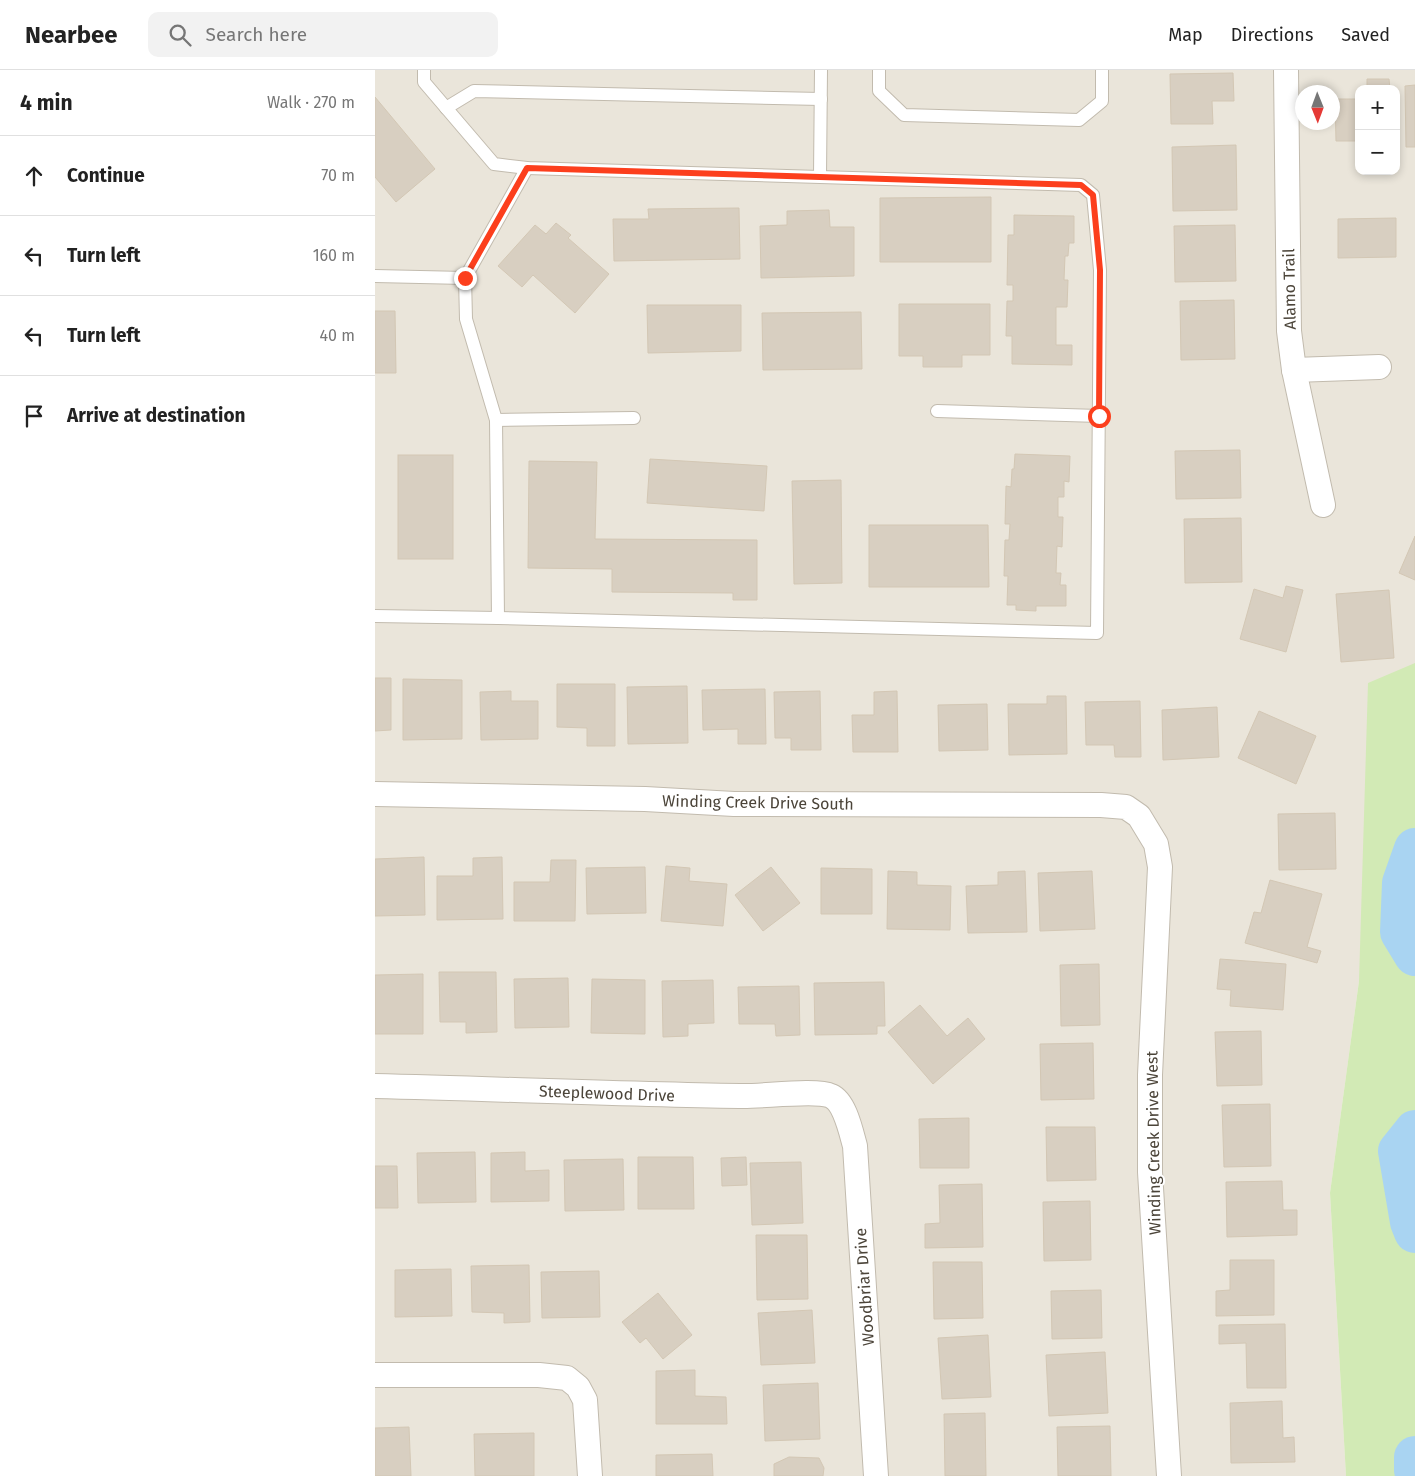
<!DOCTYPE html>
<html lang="en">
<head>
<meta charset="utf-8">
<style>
	body { margin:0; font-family:"Fira Sans",sans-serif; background:#f2f2f2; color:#222 }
	.controls { position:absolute; right:15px; top:15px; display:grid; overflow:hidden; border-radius:10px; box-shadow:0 2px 8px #0003 }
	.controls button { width:45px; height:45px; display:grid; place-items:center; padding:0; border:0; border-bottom:1px solid #e0e0e0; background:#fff; color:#222; font:25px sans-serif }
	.compass { position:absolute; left:920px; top:15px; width:45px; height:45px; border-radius:50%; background:#fff; box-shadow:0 2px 8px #0003; rotate:179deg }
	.stop { position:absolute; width:15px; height:15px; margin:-11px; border:4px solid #fc3f1d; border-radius:50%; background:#fff }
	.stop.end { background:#fc3f1d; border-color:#fff; box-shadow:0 1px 5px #0008 }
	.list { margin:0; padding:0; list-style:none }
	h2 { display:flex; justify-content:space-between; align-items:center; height:65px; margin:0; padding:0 20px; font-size:21px }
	h2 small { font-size:16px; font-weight:400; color:#767676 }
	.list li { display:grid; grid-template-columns:32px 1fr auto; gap:15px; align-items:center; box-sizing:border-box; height:80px; padding:0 20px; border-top:1px solid #e0e0e0 }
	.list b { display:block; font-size:19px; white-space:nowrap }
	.list em { font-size:16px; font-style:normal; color:#767676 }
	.icon { flex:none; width:28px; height:28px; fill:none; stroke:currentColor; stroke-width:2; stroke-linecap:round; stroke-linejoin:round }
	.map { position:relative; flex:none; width:1040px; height:1406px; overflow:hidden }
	header { display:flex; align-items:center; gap:30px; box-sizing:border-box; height:70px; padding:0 25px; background:#fff; border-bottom:1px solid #e0e0e0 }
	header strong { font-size:24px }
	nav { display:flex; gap:28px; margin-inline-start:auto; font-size:18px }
	.search { width:350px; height:45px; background:#f2f2f2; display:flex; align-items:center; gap:12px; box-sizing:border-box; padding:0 18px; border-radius:10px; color:#767676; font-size:19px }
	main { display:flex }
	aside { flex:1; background:#fff }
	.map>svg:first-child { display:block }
	.residential { fill:#eae5da; fill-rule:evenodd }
	.green { fill:#d2eab5 }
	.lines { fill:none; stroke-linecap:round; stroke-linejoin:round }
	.river { stroke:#a9d4f2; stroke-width:42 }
	.building { fill:#d8cfc1; stroke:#d3c7b4 }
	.service-casing { stroke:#c2bbae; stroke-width:14 }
	.minor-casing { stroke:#c2bbae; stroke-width:26 }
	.service { stroke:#fff; stroke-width:12 }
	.minor { stroke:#fff; stroke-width:24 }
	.route { stroke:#fc3f1d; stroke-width:6 }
	.labels { text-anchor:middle; stroke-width:4; stroke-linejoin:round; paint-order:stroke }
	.street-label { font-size:16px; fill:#4b4439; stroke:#fff }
</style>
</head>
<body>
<header>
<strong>Nearbee</strong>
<div class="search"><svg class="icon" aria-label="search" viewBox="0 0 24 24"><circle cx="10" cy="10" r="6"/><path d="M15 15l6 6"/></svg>Search here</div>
<nav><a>Map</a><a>Directions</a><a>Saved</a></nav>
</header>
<main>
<aside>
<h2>4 min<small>Walk · 270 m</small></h2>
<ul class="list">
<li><svg class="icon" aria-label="ahead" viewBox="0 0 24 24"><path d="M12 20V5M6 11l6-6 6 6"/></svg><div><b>Continue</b></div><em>70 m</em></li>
<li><svg class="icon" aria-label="left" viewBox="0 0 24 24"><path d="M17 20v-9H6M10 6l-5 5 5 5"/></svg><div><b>Turn left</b></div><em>160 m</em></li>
<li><svg class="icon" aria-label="left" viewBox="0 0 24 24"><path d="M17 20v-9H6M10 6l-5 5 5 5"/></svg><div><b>Turn left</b></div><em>40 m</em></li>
<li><svg class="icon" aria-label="arrive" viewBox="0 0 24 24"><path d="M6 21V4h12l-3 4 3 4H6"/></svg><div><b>Arrive at destination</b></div></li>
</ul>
</aside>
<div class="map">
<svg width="1040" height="1406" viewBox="0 0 1040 1406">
	<rect width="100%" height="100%" fill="#f6f3ec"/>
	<path class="residential" d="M0,0H1040V615L984,911L955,1123L971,1406H0ZM984,19H1021V101H984ZM928,22H958V52H928Z"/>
	<polygon class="green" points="1040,593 1040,1406 971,1406 955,1123 984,911 993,613"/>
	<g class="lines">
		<g class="river">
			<polyline points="1040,779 1028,813 1026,862 1040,885"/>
			<polyline points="1040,1061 1024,1081 1036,1152 1040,1162"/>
			<polyline points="1040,1387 1040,1400"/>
		</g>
	</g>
	<g class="building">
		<polygon points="858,3 859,31 837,31 838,54 796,54 795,4"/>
		<polygon points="992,9 1014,9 1015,19 992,19"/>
		<polygon points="1040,15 1040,77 1031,77 1030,16"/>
		<polygon points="0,27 60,99 21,132 0,107"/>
		<polygon points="960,29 984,29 984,71 961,71"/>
		<polygon points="861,75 862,140 798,141 797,77"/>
		<polygon points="616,127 616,192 505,192 505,128"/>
		<polygon points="364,138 365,189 239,191 238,149 274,149 273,139"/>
		<polygon points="454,140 455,157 479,157 479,206 386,208 385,156 412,155 412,141"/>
		<polygon points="639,145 699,146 699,173 694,173 693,186 690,186 689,210 693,210 692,237 681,237 681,275 697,275 697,295 637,294 637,266 631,266 632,231 638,231 638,215 632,215 633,165 639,165"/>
		<polygon points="1021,148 1021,187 963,188 963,149"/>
		<polygon points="181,153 196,165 193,168 234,204 200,243 158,205 147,217 123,196 160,155 171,164"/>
		<polygon points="860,155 861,211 800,212 799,156"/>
		<polygon points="859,230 860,289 806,290 805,231"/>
		<polygon points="524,234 615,234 615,285 587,285 587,297 548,297 548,286 524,286"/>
		<polygon points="272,235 366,235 366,281 273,283"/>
		<polygon points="0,241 20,241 21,303 0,303"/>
		<polygon points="486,242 487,299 388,300 387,243"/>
		<polygon points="865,380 866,428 801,429 800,381"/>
		<polygon points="640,384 695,386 694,412 689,411 689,427 683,427 683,447 688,447 687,477 682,476 681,503 686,503 685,515 691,515 691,536 661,536 661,541 641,540 641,535 632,535 633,506 629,506 630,470 634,470 635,454 630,454 631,416 636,417 637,399 639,399"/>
		<rect x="23" y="385" width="55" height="104"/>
		<polygon points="275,389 392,396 389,441 272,433"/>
		<polygon points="154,391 222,392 220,469 382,470 382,530 358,530 358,523 237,522 237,499 153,498"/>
		<polygon points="466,410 467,513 419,514 417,411"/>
		<polygon points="866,448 867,512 810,513 809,449"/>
		<polygon points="494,455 613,455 614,517 494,517"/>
		<polygon points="1040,466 1040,510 1024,503"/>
		<polygon points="911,516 928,520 911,582 865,569 879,519 908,528"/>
		<polygon points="1014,520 1019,588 966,592 961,524"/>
		<polygon points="0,608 16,608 16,660 0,661"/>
		<polygon points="28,609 87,610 87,669 28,670"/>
		<polygon points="182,614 240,614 240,676 212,676 212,658 182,657"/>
		<polygon points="312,616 313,673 253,674 252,617"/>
		<polygon points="390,619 391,674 363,674 363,659 328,660 327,620"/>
		<polygon points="136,621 136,631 163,631 163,669 106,670 105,622"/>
		<polygon points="445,621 446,680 416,680 416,668 400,668 399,622"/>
		<polygon points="522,621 523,682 478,682 477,645 499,645 499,622"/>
		<polygon points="672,626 691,626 692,684 634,685 633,634 672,634"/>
		<polygon points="765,631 766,687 740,687 739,675 711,675 710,632"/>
		<polygon points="612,634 613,680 564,681 563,635"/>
		<polygon points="842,637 844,687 788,690 787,640"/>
		<polygon points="884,641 941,666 921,714 863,688"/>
		<polygon points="960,743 961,799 904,800 903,744"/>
		<polygon points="49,787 50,845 0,846 0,789"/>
		<polygon points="127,787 128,849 62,850 62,806 98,806 98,788"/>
		<polygon points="176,790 201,790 200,851 139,851 139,812 175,812"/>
		<polygon points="291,796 315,798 314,811 352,814 348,856 286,851"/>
		<polygon points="270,797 271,843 212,844 211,798"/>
		<polygon points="396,797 425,833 388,861 360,825"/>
		<polygon points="446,798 497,799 497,844 446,844"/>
		<polygon points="513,801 542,802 542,815 576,816 575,860 512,859"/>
		<polygon points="650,801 652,862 593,863 591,816 623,815 623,802"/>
		<polygon points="717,801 720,859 665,861 663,803"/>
		<polygon points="895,810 947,824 932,877 946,881 942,893 870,873 879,842 886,843"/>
		<polygon points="845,889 911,894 908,940 855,936 856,920 842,919"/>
		<polygon points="724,894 725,955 686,956 685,895"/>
		<polygon points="64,902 121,902 122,962 91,963 91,952 65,952"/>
		<polygon points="48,904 48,964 0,964 0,905"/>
		<polygon points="193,908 194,957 140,958 139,909"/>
		<polygon points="217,909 270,910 270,964 216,963"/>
		<polygon points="338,910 339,953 313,954 313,966 288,967 287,911"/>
		<polygon points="509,912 510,956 502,956 502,964 440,965 439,913"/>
		<polygon points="424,916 425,965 401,966 400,954 364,954 363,917"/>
		<polygon points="545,935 572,966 593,948 610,969 558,1014 513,962"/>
		<polygon points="886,961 887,1015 842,1016 840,962"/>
		<polygon points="718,973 719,1029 666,1030 665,974"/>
		<polygon points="895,1034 896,1096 849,1097 847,1035"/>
		<polygon points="594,1048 594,1098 545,1098 544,1049"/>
		<polygon points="671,1057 720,1057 721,1110 672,1111"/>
		<polygon points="100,1082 101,1132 43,1133 42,1083"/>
		<polygon points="150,1082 150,1101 174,1100 174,1131 116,1132 116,1083"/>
		<polygon points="263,1087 318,1087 319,1139 263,1139"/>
		<polygon points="371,1087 372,1115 347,1116 346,1088"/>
		<polygon points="248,1089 249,1140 190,1141 189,1090"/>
		<polygon points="426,1092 428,1153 377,1155 375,1093"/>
		<polygon points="0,1096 22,1096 23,1138 0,1138"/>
		<polygon points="907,1111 908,1140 922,1140 922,1165 852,1167 851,1112"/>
		<polygon points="607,1114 608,1177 550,1178 550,1154 565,1153 564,1115"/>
		<polygon points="715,1131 716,1190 669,1191 668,1132"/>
		<polygon points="381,1165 432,1165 433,1229 382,1230"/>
		<polygon points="855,1190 899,1190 899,1245 841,1246 841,1221 855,1220"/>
		<polygon points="558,1192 607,1192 608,1248 559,1249"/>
		<polygon points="154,1195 155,1252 129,1253 129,1243 97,1242 96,1196"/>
		<polygon points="76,1199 77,1246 20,1247 20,1200"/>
		<polygon points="224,1201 225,1247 167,1248 166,1202"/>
		<polygon points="726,1220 727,1268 677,1269 676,1221"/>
		<polygon points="283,1223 317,1265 288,1289 271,1268 265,1273 247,1252"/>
		<polygon points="437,1240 440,1293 386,1295 383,1243"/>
		<polygon points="910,1254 911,1318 872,1318 871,1273 844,1274 844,1255"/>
		<polygon points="613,1265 616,1327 567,1329 563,1268"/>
		<polygon points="730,1282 733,1343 674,1346 671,1285"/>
		<polygon points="320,1300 320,1326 351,1327 352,1354 281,1354 281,1301"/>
		<polygon points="443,1313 445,1369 390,1371 388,1315"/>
		<polygon points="907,1331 908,1368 919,1367 920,1392 856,1393 855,1333"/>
		<polygon points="610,1343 611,1406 570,1406 569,1344"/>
		<polygon points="735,1356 736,1406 683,1406 682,1357"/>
		<polygon points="34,1357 36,1406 0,1406 0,1358"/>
		<polygon points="159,1363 159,1406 100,1406 99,1364"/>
		<polygon points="337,1384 338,1406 281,1406 281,1385"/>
		<polygon points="414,1387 444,1388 449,1398 448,1406 399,1406 399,1394"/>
	</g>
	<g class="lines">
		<g class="service-casing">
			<g id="service">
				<polyline points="504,0 504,21 529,45 704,50 727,31 727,0"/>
				<polyline points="71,38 99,21 446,29"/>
				<polyline points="445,106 446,0"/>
				<polyline points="0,206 90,208"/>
				<polyline points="562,341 724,346"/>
				<polyline points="121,350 259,348"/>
				<polyline points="0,546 123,548 722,563 725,200 718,125 706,115 152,98 119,94 49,12 49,0"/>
				<polyline points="123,548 121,350 91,249 90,208 152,98"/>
			</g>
		</g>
		<g class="minor-casing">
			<g id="minor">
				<polyline points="911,0 914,261 919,300 948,435"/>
				<polyline points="919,300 1004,297"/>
				<polyline points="0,724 270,729 359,734 726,735 751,737 764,746 781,774 785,797 775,1005 775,1102 794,1406"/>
				<path d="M0,1016C122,1019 243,1024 365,1026C385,1027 441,1019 456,1026C470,1032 476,1062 480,1076L501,1406"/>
				<polyline points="0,1305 164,1305 192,1308 203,1317 210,1330 215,1406"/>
			</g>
		</g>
		<use href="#service" class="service"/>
		<use href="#minor" class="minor"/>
	</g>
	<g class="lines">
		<polyline class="route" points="90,208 152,98 706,115 718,125 725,200 724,346"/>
	</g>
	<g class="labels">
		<g class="street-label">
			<text transform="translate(914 219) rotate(-91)" y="6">Alamo Trail</text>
			<text transform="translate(383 732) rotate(1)" y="6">Winding Creek Drive South</text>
			<text transform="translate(232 1023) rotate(2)" y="6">Steeplewood Drive</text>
			<text transform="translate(778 1073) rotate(-91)" y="6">Winding Creek Drive West</text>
			<text transform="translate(489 1217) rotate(-94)" y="6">Woodbriar Drive</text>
		</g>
	</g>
</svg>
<div class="controls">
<button>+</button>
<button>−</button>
</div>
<svg class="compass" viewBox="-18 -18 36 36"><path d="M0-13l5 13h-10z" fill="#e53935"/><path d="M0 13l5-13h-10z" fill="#767676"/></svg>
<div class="stop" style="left:724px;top:346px"></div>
<div class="stop end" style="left:90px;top:208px"></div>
</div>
</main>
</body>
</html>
